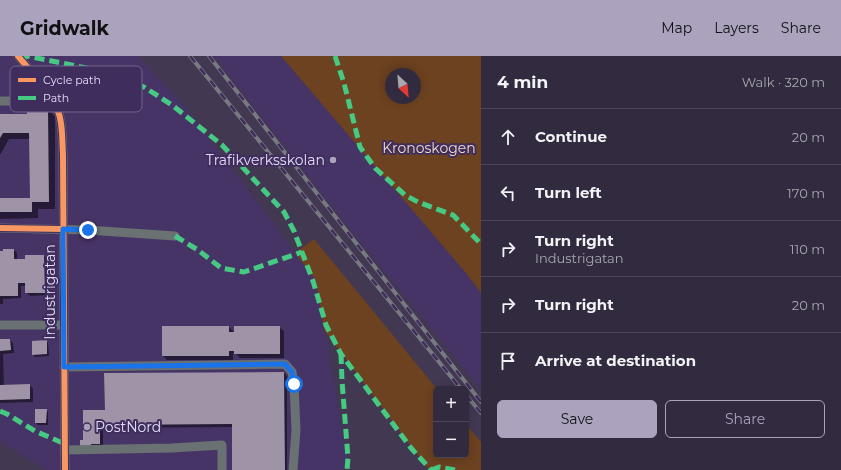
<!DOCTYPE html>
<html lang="en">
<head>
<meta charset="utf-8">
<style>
	body { margin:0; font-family:Montserrat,sans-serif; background:#3d3649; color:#f1f3f6 }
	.controls { position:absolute; right:12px; bottom:12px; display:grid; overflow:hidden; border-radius:6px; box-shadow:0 2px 10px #0003 }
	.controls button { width:36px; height:36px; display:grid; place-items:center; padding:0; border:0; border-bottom:1px solid #4d4658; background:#322a3e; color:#f1f3f6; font:20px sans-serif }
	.compass { position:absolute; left:385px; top:12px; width:36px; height:36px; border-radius:50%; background:#322a3e; box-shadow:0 2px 10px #0003; rotate:154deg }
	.stop { position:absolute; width:12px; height:12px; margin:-9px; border:3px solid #1a73e8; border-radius:50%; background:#fff }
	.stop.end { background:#1a73e8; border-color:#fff; box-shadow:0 1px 4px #0008 }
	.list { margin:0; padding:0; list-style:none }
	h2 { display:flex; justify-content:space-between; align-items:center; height:52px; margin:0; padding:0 16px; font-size:17px }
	h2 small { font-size:13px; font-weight:400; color:#a8a7b0 }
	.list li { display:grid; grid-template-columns:26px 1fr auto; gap:12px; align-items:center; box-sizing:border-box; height:56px; padding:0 16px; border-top:1px solid #4d4658 }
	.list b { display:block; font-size:15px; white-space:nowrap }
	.list p { margin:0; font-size:13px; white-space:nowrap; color:#a8a7b0 }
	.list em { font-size:13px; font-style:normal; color:#a8a7b0 }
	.actions { display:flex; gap:8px; padding:12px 16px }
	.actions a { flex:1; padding:9px 0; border:1px solid #aba2be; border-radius:6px; text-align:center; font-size:14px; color:#aba2be }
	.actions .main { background:#aba2be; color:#111 }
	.icon { flex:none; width:22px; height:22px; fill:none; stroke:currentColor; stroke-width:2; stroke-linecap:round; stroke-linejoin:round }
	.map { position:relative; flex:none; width:481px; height:414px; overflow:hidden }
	header { display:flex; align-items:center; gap:24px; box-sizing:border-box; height:56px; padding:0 20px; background:#aba2be; color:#111 }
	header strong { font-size:19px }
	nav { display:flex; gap:22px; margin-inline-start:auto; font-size:14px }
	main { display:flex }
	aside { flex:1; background:#322a3e }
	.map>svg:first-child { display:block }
	.built { fill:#473466 }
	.green { fill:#6c4220; fill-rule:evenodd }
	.shadow { fill:#0007 }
	.building { fill:#9e93a7 }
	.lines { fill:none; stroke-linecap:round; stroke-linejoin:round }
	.minor { stroke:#697172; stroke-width:9 }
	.rail-casing { stroke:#787a81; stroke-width:4 }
	.rail { stroke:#3f2e5d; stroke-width:2.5; stroke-dasharray:8; stroke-linecap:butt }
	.quiet { stroke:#46c982; stroke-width:5; stroke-dasharray:10 5; stroke-linecap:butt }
	.cycleway-casing { stroke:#3f2e5d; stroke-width:8 }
	.cycleway { stroke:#f99763; stroke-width:6 }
	.route { stroke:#1a73e8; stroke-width:5 }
	.poi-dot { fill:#aba2be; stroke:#3f2e5d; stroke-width:1.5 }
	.labels { text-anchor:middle; stroke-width:4; stroke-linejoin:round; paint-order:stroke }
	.park-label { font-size:14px; fill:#f0d9c7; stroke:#3f2e5d }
	.poi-label { font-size:14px; fill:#e4dbf8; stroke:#3f2e5d; text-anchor:end }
	.street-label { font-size:14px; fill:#e4dbf8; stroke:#3f2e5d }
	.key { fill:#3f2e5d; stroke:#71628c; stroke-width:1 }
	.key-label { font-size:11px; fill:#e4dbf8 }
</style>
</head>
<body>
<header>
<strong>Gridwalk</strong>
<nav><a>Map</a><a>Layers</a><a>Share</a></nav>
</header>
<main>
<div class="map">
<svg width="481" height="414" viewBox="0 0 481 414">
	<rect width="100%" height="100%" fill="#423852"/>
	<g class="built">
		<polygon points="0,0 138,0 187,53 316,224 348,406 344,414 46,414 0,385"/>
		<polygon points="214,0 281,0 466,217 481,237 481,333 356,181"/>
	</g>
	<g class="green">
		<path d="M281,0H481V237L466,217ZM391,18H415V42H391Z"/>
		<polygon points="314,183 437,333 436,333 436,399 466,399 466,368 481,386 481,414 429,414 324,274 316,224 295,197"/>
	</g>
	<g class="shadow">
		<polygon points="48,54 55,60 55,153 38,153 38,162 0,163 0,143 31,143 30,83 9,83 0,99 0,59 28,59"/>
		<polygon points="14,194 17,197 17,204 26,204 44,200 47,203 48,239 30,240 26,236 26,230 21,230 21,242 3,243 3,248 0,248 0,196"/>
		<polygon points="229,271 235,277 279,271 284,275 284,302 240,302 235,297 233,297 233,304 167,304 163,300"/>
		<polygon points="0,284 10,284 13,287 14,297 3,298 4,330 30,329 33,333 33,346 0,347"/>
		<polygon points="46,285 48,287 49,300 35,301 33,299"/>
		<polygon points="284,317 287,320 287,414 233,414 233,371 109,372 103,371 103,391 94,395 84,385 106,355"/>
		<polygon points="46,354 48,356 48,369 38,369 36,367"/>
	</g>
	<g class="building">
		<polygon points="27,53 48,53 49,146 32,146 32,156 0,156 0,142 30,142 29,77 3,77 0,82 0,58 27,58"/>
		<polygon points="3,193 14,193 14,203 25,203 25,199 44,199 45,237 25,237 25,227 18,227 18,240 0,240 0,195 3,195"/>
		<polygon points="162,270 229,270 229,276 234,276 234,270 280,270 280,298 234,298 234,295 229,295 229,300 162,300"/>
		<polygon points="0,283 10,283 11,294 0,295"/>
		<polygon points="47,284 47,298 32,299 32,285"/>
		<polygon points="284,316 285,414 232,414 232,368 105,369 105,368 100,368 100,388 91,388 91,392 80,392 80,384 83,384 83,354 105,354 104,317"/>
		<polygon points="30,328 30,343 0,344 0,329"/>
		<polygon points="35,353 47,353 46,367 35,367"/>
	</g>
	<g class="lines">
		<g class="minor">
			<path d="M18,0C32,17 52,36 59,58C63,70 62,85 63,98L65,414"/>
			<polyline points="0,45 53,45"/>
			<polyline points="0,172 88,174 175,180"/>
			<polyline points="0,269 64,269"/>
			<polyline points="64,311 285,308 292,316 294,328 296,374 293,414"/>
			<polyline points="65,394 172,392 222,389 222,414"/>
		</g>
		<g class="rail-casing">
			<g id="rail">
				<polyline points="190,0 461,333"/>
				<polyline points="209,0 481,346"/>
				<polyline points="466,339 481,357"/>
			</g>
		</g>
		<use href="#rail" class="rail"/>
		<g class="quiet">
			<polyline points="335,0 344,27 360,91 375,112 405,139 418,146 453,159 481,188"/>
			<polyline points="21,4 27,0 91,13 144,31 172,49 222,89 284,156 294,175 313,225 326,269 341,298 411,392 431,414"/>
			<polyline points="175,180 198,194 221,212 244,216 302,196"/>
			<polyline points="341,298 342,325 348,402 347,414"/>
			<polyline points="0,355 7,358 35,375 65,388"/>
			<polyline points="431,414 439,411 455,414"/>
		</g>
		<g class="cycleway-casing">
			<g id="cycleway">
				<path d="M18,0C32,17 52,36 59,58C63,70 62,85 63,98L65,414"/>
				<polyline points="0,172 63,173"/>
			</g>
		</g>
		<use href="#cycleway" class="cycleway"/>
	</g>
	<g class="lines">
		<polyline class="route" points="88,174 63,173 64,311 285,308 292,316 294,328"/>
	</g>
	<g class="poi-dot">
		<circle cx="333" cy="104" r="4"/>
		<circle cx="87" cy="371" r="4"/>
	</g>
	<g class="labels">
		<g class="park-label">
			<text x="429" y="97">Kronoskogen</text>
		</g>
		<g class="poi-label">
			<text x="325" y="109">Trafikverksskolan</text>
			<text x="95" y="376" text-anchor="start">PostNord</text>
		</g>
		<g class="street-label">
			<text transform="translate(50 236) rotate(-90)" y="5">Industrigatan</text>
		</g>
	</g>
	<rect x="10" y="10" width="132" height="46" rx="6" class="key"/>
	<rect x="18" y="22" width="18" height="4" fill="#f99763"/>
	<rect x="18" y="40" width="18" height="4" fill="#46c982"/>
	<g class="key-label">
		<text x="43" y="28">Cycle path</text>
		<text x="43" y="46">Path</text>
	</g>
</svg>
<div class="controls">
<button>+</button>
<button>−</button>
</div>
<svg class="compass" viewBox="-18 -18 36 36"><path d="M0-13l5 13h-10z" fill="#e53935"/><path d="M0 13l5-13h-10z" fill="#a8a7b0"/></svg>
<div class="stop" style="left:294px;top:328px"></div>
<div class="stop end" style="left:88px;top:174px"></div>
</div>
<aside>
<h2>4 min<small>Walk · 320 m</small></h2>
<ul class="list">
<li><svg class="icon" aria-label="ahead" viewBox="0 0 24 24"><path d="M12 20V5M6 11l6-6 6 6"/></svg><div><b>Continue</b></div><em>20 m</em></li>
<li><svg class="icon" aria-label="left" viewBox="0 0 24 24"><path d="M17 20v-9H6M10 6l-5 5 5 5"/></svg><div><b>Turn left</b></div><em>170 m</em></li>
<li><svg class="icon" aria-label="right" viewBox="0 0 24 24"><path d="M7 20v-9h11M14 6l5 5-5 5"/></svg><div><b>Turn right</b><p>Industrigatan</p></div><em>110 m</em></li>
<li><svg class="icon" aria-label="right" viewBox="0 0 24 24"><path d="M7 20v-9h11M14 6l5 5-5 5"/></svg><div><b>Turn right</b></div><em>20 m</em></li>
<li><svg class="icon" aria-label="arrive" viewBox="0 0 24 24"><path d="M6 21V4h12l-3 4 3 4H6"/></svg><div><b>Arrive at destination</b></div></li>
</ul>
<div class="actions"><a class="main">Save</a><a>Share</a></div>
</aside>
</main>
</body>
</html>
